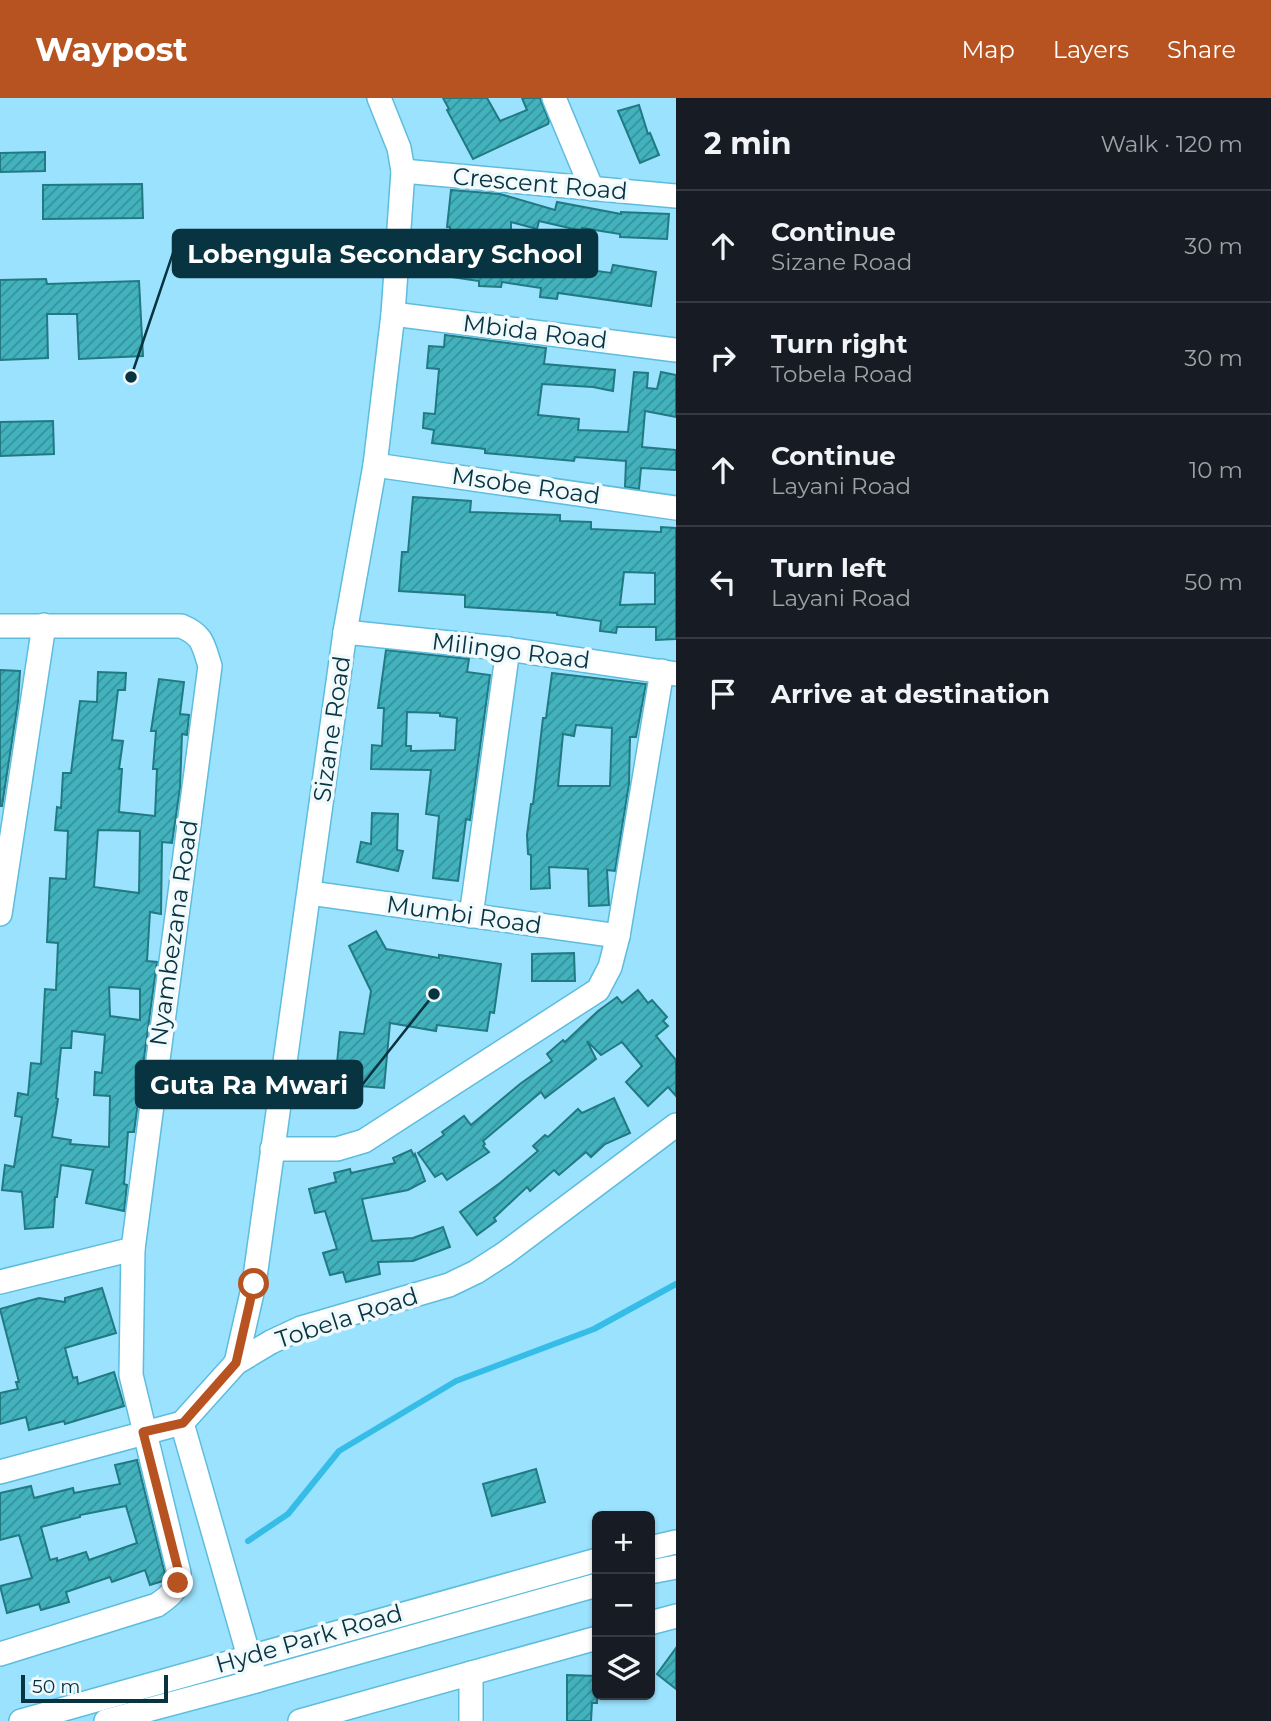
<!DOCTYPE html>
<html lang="en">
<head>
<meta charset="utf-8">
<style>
	body { margin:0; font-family:Montserrat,sans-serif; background:#20242c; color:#f1f3f6 }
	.controls { position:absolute; right:21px; bottom:21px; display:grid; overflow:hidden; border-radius:10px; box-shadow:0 2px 5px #0004 }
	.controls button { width:63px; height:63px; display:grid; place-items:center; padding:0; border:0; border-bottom:2px solid #363941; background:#171b24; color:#f1f3f6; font:35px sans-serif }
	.scale { position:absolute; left:21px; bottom:18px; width:147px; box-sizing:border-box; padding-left:7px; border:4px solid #083340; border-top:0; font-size:19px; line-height:24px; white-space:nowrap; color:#083340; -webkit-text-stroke:5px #f0f9fc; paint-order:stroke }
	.stop { position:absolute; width:21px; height:21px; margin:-16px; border:5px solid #b75320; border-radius:50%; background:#fff }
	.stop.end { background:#b75320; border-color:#fff; box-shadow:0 2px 7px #0008 }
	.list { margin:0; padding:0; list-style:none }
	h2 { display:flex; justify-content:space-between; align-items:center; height:91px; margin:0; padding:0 28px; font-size:30px }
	h2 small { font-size:23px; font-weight:400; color:#9ea1a6 }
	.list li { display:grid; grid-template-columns:46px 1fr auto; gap:21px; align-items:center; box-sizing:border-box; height:112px; padding:0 28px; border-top:2px solid #363941 }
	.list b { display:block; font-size:26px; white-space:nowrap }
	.list p { margin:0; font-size:23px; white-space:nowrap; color:#9ea1a6 }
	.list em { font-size:23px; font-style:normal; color:#9ea1a6 }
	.icon { flex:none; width:38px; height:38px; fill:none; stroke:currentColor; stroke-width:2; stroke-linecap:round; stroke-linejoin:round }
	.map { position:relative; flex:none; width:676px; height:1623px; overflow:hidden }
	header { display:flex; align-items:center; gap:42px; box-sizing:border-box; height:98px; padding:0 35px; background:#b75320; color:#fff }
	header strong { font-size:33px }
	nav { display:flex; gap:38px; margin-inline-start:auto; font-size:24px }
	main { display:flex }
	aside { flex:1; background:#171b24 }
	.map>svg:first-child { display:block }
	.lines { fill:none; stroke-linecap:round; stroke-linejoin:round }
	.stream { stroke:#36bde7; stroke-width:6 }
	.building { fill:url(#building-hatch); stroke:#217981; stroke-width:2; fill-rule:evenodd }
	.minor-casing { stroke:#5ebcdd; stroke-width:26 }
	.minor { stroke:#fff; stroke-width:23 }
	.route { stroke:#b75320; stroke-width:9 }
	.labels { text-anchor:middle; stroke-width:7; stroke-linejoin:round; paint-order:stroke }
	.street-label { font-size:24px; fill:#083340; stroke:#f0f9fc }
	.leader { fill:none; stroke:#083340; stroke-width:2.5 }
	.callout-dot { fill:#083340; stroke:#f0f9fc; stroke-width:2.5 }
	.callout { fill:#083340; stroke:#083340; stroke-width:2.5 }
	.callout-label { font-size:26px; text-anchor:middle; font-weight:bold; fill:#fff }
</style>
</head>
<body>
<header>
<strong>Waypost</strong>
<nav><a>Map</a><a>Layers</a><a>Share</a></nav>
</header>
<main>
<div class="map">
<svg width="676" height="1623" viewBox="0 0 676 1623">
	<defs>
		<pattern id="building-hatch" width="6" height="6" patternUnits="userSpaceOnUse" patternTransform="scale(1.75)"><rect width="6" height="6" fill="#42b2bd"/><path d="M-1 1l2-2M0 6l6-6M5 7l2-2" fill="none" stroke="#35919b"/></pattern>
	</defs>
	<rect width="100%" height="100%" fill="#9be2fe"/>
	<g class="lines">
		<polyline class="stream" points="248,1443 288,1416 339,1353 456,1283 594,1231 676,1186"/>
	</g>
	<g class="building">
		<polygon points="443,0 487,0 500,23 527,12 522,0 540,0 549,23 548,26 473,61 447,12 449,11"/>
		<polygon points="639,7 648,36 650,35 659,57 640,65 618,13"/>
		<polygon points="45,54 45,73 0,74 0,55"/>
		<polygon points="142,86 143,120 43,121 43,87"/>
		<polygon points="451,92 500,96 555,112 557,104 621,116 621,114 669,116 667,141 620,139 620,136 582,130 582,133 539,123 537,131 511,124 511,133 450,132 450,129 447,129"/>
		<polygon points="448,152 465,155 464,162 512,165 513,163 544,169 545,161 562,164 561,168 611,175 613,167 656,174 651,208 558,195 557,201 540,199 541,190 502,184 501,189 479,188 479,183 444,178"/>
		<polygon points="46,181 47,186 139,183 143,258 79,261 77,216 47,216 48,260 0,262 0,182"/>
		<polygon points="445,237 546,250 544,266 615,272 613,293 593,289 542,286 538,317 579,321 578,332 628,334 634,274 648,275 647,290 657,291 661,274 676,277 676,319 645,313 642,349 676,352 676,372 641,370 639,391 625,389 626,363 575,359 574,363 485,355 485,351 432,345 434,332 423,330 424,315 435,316 439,271 427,270 429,248 444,249"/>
		<polygon points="53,323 54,356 0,358 0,324"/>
		<path d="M413,399L471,403L470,414L560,417V423L591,424V431L661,434V429L676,430V541L656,542V529H617L616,535L600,533L601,523L557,517V515L465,509V497L399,493L402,454H408ZM624,474L655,475V506L620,507Z"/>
		<path d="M386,552L469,561L467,574L490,577L470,722L466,721L458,783L433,780L439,718L426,716L431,672L371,671L372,647L382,648L384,610H378ZM407,614L440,615V618L457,620L455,652L411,653V648H406Z"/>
		<polygon points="0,572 20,573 18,604 2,708 0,708"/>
		<path d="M98,574L126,575L125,592H118L112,642L123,643L119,671H122L119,714L155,718L157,671H153L156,633H151L159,581L184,584L180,616L189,617L187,637L182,636L180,690L172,745L162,744L161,816L150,814L147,863L157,864L134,1034H128L124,1086L127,1087L124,1113L86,1105L93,1072L61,1067L57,1099H55L53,1129L25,1131L22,1094L2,1092L5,1067L14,1069L22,1019L15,1018L18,995L28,997L31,965L41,966L45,891L56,892L58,845L47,844L50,780L66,781L68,733L55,732L57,709L61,710L63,675H71L80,603L97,604ZM98,732L140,733L139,795L94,789ZM109,889L140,891V922L110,918ZM72,933L105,937L102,975L95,974L94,997L110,998L109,1049L70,1046L71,1042L52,1039L58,1001L56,1000L61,950H71Z"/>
		<path d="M552,575L646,586L636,639H630L629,686L615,773L607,772L609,807L589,808L588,771L549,769L550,790L531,791V757L528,756L527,737L531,706H533L543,620H546ZM576,627L612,630L610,688H558L563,636L574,638Z"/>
		<polygon points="372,715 398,716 397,752 403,753 398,773 357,764 361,744 371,746"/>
		<polygon points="376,833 386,851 439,860 439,857 501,866 494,915 490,914 487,933 437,927 436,933 390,925 384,990 335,986 340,934 364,936 371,893 349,848"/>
		<polygon points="574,855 575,883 532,883 532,856"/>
		<polygon points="638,892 648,905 652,902 667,919 663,923 668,928 656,938 676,962 676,998 668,989 648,1008 626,984 642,968 622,944 601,957 587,943 596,961 545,1000 541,994 483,1043 485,1046 483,1048 489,1054 447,1082 442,1075 435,1079 418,1055 444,1037 442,1034 464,1018 471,1027 520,986 552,963 547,956 563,942 565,944 598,913 617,899 622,905"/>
		<polygon points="614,1000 630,1035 605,1046 591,1059 586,1054 559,1077 554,1072 530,1093 527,1089 494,1120 496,1123 477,1137 460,1114 500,1085 538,1053 533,1048 545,1037 548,1039 578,1011 582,1015"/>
		<polygon points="411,1052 414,1058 415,1056 425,1083 408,1092 362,1101 372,1143 413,1140 443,1129 450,1149 413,1163 378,1164 380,1176 346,1184 343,1174 330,1177 323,1155 337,1151 325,1113 315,1115 309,1091 336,1084 334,1075 350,1071 351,1075 395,1065 393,1060"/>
		<polygon points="102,1190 116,1235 65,1250 73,1280 77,1279 78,1286 114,1274 124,1308 65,1326 64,1323 29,1332 26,1319 0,1326 0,1295 18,1291 16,1284 19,1284 0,1211 39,1200 65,1204 65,1200"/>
		<path d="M137,1362L165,1476L163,1483L150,1487L145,1472L112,1484L110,1479L66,1494L69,1504L41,1512L39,1506L7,1515L0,1488L32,1480L19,1437L0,1442V1395L31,1388L34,1400L73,1390L74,1395L120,1386L115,1367ZM126,1408L137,1445L89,1462L86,1454L57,1463V1460L50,1462L41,1429L80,1419V1417Z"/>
		<polygon points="536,1371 545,1404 492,1418 483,1386"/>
		<polygon points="676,1550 676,1591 657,1576"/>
		<polygon points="567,1577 597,1578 597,1605 592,1605 591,1623 567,1623"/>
	</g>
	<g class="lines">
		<g class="minor-casing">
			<g id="minor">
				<polyline points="554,0 592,91"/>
				<polyline points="403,73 676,98"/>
				<polyline points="393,216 676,252"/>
				<polyline points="375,367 676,410"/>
				<path d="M0,528H181C203,537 203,546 210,568L133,1151L131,1277L179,1475C178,1492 170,1498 157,1507L0,1556"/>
				<polyline points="345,534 508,551 676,576"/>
				<polyline points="310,795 618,838"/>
				<polyline points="0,816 44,527"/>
				<polyline points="471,818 508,551"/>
				<polyline points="272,1051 337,1051 364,1043 598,892 610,869 618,838 662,573"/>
				<polyline points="0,1184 133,1151"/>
				<polyline points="236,1265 254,1186 345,534 375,367 393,216 403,73 399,50 379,0"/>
				<polyline points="0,1374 182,1325"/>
				<polyline points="650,1450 676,1444"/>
				<polyline points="650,1474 676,1469"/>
				<polyline points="650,1525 676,1518"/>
				<polyline points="256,1583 182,1325 236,1265 271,1244 301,1230 449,1187 476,1174 504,1156 676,1027"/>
				<polyline points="21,1623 597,1462"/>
				<polyline points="106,1623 256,1583 597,1487"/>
				<polyline points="300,1623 597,1540"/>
				<polyline points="471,1623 471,1575"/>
			</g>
		</g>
		<use href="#minor" class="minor"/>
	</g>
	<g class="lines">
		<polyline class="route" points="178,1485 179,1475 143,1334 183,1325 236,1265 254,1186"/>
	</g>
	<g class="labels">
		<g class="street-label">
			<text transform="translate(540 86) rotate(5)" y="8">Crescent Road</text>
			<text transform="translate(535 234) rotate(7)" y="8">Mbida Road</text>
			<text transform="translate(526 388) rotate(8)" y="8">Msobe Road</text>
			<text transform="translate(511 553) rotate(7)" y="8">Milingo Road</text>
			<text transform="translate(332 631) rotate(-82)" y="8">Sizane Road</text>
			<text transform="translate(464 817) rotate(8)" y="8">Mumbi Road</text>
			<text transform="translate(174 835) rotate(-82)" y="8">Nyambezana Road</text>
			<text transform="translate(347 1220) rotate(-18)" y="8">Tobela Road</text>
			<text transform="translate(309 1541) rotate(-16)" y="8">Hyde Park Road</text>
		</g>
	</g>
	<path class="leader" d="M131 279L173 155M434 896L362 987"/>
	<g class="callout-dot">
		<circle cx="131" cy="279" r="7"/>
		<circle cx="434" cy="896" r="7"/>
	</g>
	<g class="callout">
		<rect x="173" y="132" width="424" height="47" rx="7"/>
		<rect x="136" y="963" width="226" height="47" rx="7"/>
	</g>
	<g class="callout-label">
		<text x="385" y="165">Lobengula Secondary School</text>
		<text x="249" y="996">Guta Ra Mwari</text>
	</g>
</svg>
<div class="controls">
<button>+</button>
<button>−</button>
<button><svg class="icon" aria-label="layers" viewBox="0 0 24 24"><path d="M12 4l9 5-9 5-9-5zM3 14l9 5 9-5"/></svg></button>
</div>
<div class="scale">50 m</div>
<div class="stop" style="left:254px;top:1186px"></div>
<div class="stop end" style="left:178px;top:1485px"></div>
</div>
<aside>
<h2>2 min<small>Walk · 120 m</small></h2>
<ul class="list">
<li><svg class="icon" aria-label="ahead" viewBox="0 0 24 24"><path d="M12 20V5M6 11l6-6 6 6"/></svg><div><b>Continue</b><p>Sizane Road</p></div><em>30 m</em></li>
<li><svg class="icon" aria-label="right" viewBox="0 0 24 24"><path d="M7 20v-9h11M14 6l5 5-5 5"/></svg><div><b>Turn right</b><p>Tobela Road</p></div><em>30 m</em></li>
<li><svg class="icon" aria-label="ahead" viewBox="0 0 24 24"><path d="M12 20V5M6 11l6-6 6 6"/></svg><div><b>Continue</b><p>Layani Road</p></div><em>10 m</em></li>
<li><svg class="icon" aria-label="left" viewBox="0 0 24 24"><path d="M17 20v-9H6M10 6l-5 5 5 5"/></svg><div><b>Turn left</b><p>Layani Road</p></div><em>50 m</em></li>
<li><svg class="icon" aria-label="arrive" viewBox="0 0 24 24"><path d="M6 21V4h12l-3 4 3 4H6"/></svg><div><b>Arrive at destination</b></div></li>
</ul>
</aside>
</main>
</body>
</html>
